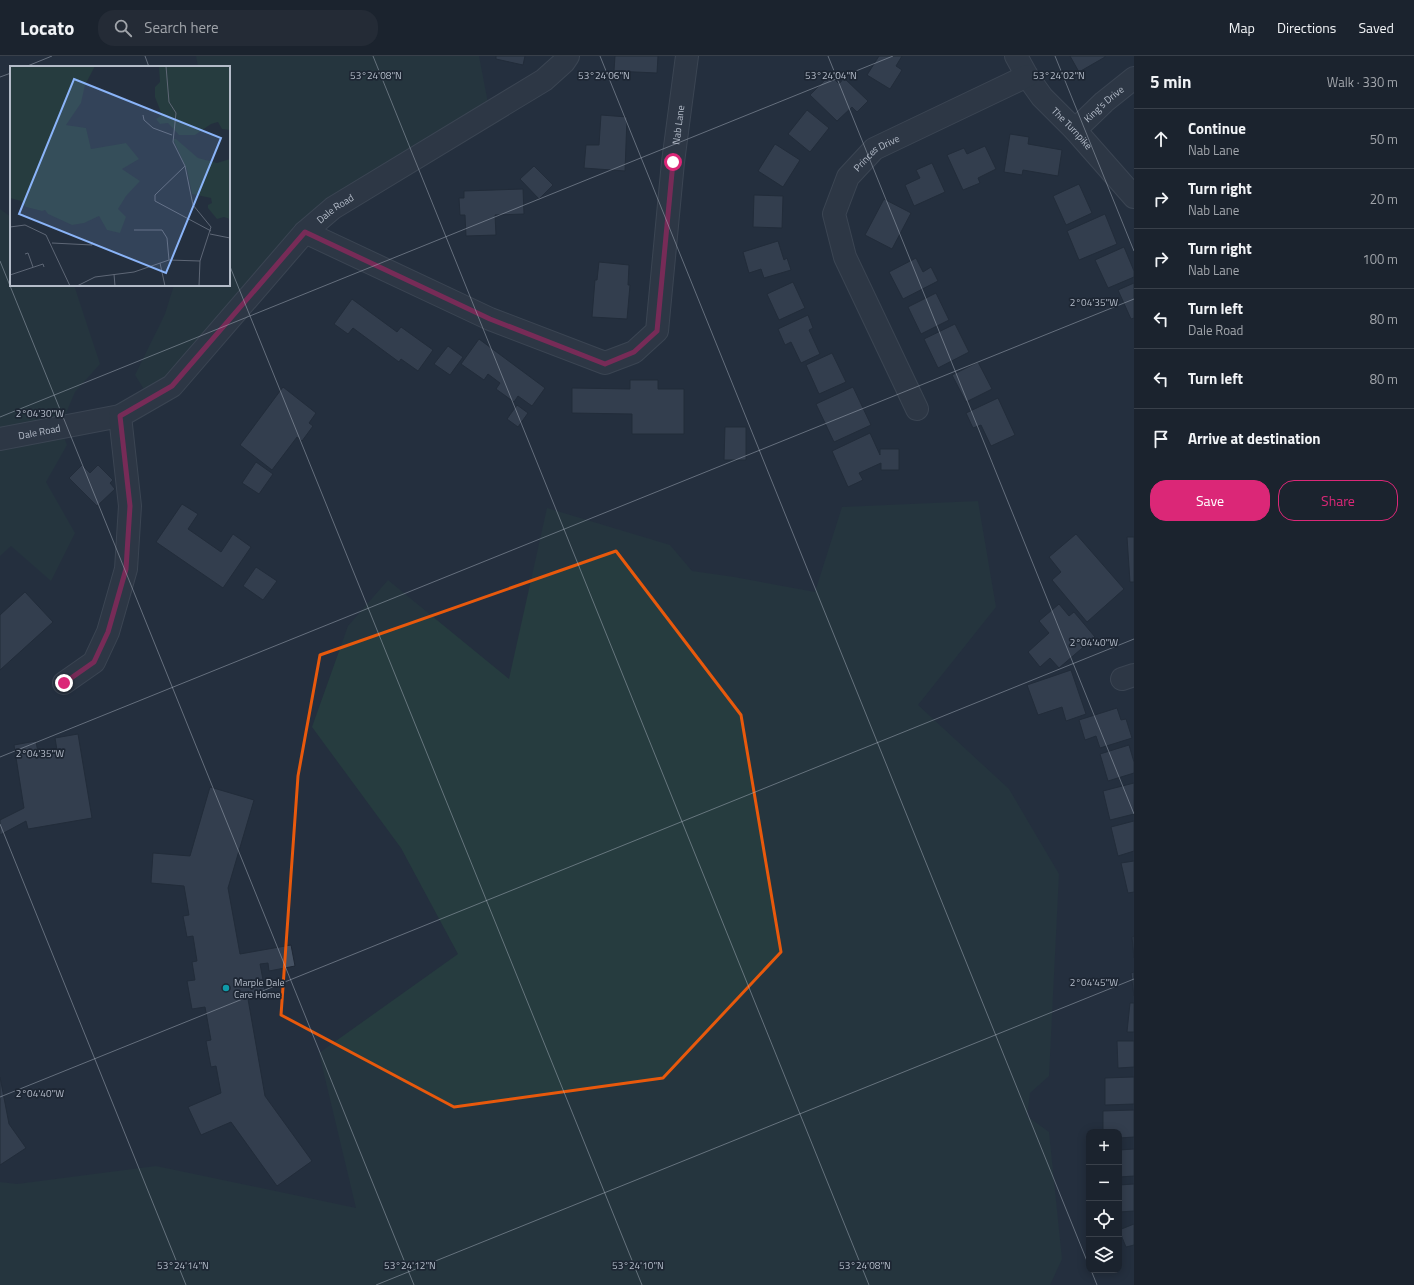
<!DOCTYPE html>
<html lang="en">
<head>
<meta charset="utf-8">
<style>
	body { margin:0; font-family:"Titillium Web",sans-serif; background:#242b36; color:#f1f3f6 }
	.controls { position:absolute; right:12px; bottom:12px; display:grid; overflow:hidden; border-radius:8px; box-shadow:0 2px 10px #0003 }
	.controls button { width:36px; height:36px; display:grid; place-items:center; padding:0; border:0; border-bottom:1px solid #39404a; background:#1b232e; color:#f1f3f6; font:20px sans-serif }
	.stop { position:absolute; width:12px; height:12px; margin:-9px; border:3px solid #db2777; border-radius:50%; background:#fff }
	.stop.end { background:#db2777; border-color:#fff; box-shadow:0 1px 4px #0008 }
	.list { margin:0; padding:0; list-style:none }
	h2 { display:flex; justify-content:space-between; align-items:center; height:52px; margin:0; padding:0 16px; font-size:17px }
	h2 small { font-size:13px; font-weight:400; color:#a0a4aa }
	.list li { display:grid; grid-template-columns:26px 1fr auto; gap:12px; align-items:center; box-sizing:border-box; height:60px; padding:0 16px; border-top:1px solid #39404a }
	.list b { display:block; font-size:15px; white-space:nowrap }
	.list p { margin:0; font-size:13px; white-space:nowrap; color:#a0a4aa }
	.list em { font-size:13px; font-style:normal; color:#a0a4aa }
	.actions { display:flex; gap:8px; padding:12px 16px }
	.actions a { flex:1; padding:9px 0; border:1px solid #db2777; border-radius:16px; text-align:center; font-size:14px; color:#db2777 }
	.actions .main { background:#db2777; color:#fff }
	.icon { flex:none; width:22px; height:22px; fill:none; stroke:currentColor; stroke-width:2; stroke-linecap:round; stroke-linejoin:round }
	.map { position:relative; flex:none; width:1134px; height:1229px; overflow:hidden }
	header { display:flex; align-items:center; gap:24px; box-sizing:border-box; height:56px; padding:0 20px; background:#1b232e; border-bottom:1px solid #39404a }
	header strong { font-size:19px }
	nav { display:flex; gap:22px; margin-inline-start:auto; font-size:14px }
	.search { width:280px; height:36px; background:#242b36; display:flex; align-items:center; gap:10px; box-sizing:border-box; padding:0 14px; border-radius:16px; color:#a0a4aa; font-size:15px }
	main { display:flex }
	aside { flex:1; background:#1b232e }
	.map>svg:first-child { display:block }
	.green { fill:#263c3f }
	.building { fill:#455162; stroke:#1f2835 }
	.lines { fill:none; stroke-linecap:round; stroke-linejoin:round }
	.minor-casing { stroke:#565f6c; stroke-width:24 }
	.minor { stroke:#38414e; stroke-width:22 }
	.route { stroke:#db2777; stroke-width:5 }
	.marked { fill:none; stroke:#e8590c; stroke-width:3; stroke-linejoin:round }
	.ticks { fill:none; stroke:#b4bcc9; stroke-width:1; stroke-opacity:0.45 }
	.culture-dot { fill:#0f9aa8; stroke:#1d2633; stroke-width:1.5 }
	.labels { text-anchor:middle; stroke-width:3.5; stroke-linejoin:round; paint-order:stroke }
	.street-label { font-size:10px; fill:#b4bcc9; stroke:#1d2633 }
	.poi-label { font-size:10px; fill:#b4bcc9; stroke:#1d2633; text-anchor:start }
	.inset-road { fill:none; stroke:#5e6776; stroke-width:1 }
	.view { fill:#8ab4f8; fill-opacity:0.15; stroke:#8ab4f8; stroke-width:2 }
	.inset-edge { fill:none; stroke:#b4bcc9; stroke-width:2 }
	.ticks-label { font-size:10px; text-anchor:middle; fill:#b4bcc9; stroke:#1d2633; stroke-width:3.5; stroke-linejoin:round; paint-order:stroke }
</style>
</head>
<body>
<header>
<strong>Locato</strong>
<div class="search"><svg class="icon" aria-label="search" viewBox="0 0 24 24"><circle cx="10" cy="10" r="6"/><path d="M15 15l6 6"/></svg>Search here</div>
<nav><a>Map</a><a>Directions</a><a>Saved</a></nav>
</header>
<main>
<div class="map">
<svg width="1134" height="1229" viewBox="0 0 1134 1229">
	<rect width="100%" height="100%" fill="#242f3e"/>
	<g class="green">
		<polygon points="196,0 479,0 488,47 333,152 150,343 135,319 165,258 174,229 229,229 229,11 198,11"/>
		<polygon points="0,153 11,161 11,229 74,229 100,308 75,336 60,371 67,389 46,426 75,477 51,525 11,490 0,500"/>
		<polygon points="978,445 996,551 918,649 1009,733 1059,818 1049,1020 1030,1037 1027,1060 1049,1076 1062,1203 1050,1229 0,1229 0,1126 17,1128 156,1110 356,1152 319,997 458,898 401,792 312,671 348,570 388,524 509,623 547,452 670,489 692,515 734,521 815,536 842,451"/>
	</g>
	<g class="building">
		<polygon points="496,0 525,0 523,9 496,3"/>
		<polygon points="615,0 658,0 657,17 614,15"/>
		<polygon points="879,0 902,0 896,10 902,14 890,33 867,19"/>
		<polygon points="1070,0 1105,0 1105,1 1079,16"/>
		<polygon points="830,19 839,28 844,22 868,45 857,56 852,51 837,65 810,39"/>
		<polygon points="807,54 829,72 810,96 788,78"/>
		<polygon points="601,59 627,61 625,115 584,112 586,89 599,89"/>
		<polygon points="1010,78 1029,81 1028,88 1062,94 1058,120 1023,114 1022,119 1004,116"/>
		<polygon points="775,88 800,104 783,131 758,115"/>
		<polygon points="985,90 996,113 978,122 980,127 963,134 947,99 964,92 967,98"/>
		<polygon points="932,107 945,136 914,150 905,129 920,122 916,114"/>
		<polygon points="534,110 553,129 539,143 520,123"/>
		<polygon points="1079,128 1092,157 1066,169 1053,140"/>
		<polygon points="523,133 524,158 495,159 496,179 466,180 465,159 460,159 459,142 464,142 464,135"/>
		<polygon points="754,139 783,140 782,172 753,171"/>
		<polygon points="884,143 911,157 892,193 865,179"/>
		<polygon points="1105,158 1117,188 1079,204 1067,175"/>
		<polygon points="778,185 784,204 787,202 791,214 764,222 761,213 749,217 743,196"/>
		<polygon points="1124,191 1134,215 1134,221 1108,232 1095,204"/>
		<polygon points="916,202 923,216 931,211 938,225 903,243 889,216"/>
		<polygon points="599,206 629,209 628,229 630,229 627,263 592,261 595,224 597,224"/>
		<polygon points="793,226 805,252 779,264 767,238"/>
		<polygon points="1134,227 1134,262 1131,263 1118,234"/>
		<polygon points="936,237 949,264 921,278 908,251"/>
		<polygon points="352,243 397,276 401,271 433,294 418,315 401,303 399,306 353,272 348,278 334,268"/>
		<polygon points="808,259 813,272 809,274 820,298 801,307 791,286 785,289 778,273"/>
		<polygon points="955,268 969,296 938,312 924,283"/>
		<polygon points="479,283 545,332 532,350 518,340 514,346 496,333 500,327 488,318 484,324 461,308"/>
		<polygon points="448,290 463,301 450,319 434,308"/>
		<polygon points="832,297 846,326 819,338 806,309"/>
		<polygon points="978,306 992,333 966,346 952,319"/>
		<polygon points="630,324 658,324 658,333 684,333 684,378 632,378 632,358 572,357 572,332 630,333"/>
		<polygon points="283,331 316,357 309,367 313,370 302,385 297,381 272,414 240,389"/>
		<polygon points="853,331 871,369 834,386 816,348"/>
		<polygon points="998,342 1015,379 991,390 981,369 973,372 966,357"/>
		<polygon points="517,349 528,357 518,371 507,363"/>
		<polygon points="725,371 746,371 746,404 724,404"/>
		<polygon points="870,377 880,399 880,393 899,393 899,414 881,414 881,407 859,417 863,424 848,431 832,395"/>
		<polygon points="256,406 273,418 259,438 242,427"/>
		<polygon points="82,409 90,417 98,409 113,424 110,427 115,433 97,450 69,422"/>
		<polygon points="182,448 198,458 188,473 221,496 233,478 251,491 223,532 156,486"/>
		<polygon points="1076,478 1124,533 1087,566 1052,524 1061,516 1049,501"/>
		<polygon points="1127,481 1134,481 1134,526 1130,526"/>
		<polygon points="256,511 277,525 263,544 243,530"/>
		<polygon points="25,536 53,566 0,614 0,559"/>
		<polygon points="1059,548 1069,560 1074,556 1095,581 1059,612 1050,602 1040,611 1028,596 1049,577 1039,565"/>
		<polygon points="1071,614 1086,658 1066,665 1062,651 1038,659 1027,629"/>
		<polygon points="1117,652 1121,664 1126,663 1132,682 1100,692 1096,680 1085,684 1079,664"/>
		<polygon points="78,678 92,762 28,773 26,765 0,779 0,764 24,752 14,689 36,685 38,697 57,694 55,682"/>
		<polygon points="1129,689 1134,706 1134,717 1108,725 1100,698"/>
		<polygon points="1134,727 1134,758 1110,764 1103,735"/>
		<polygon points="210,731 254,744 228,832 240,898 291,889 295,910 269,915 268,907 260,908 266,940 248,943 265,1040 312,1105 277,1130 231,1066 201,1079 188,1051 221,1037 216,1010 211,1011 206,985 211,984 205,951 192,953 187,925 195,924 192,906 197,905 193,880 187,881 183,860 189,859 184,830 151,827 153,797 190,800"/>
		<polygon points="1134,765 1134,795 1118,800 1111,771"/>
		<polygon points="1134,805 1134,836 1128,837 1121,807"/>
		<polygon points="1134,880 1134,902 1132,881"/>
		<polygon points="1134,916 1134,940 1131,917"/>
		<polygon points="1130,947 1134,947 1134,976 1127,976"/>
		<polygon points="1117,985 1134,985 1134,1011 1118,1012"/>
		<polygon points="0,1021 9,1068 26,1092 0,1109"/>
		<polygon points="1134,1021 1134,1048 1105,1049 1105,1022"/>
		<polygon points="1134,1054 1134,1081 1119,1082 1119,1076 1103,1076 1103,1055"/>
		<polygon points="1134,1093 1134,1120 1119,1121 1119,1094"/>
		<polygon points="1134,1128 1134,1155 1119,1156 1119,1129"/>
		<polygon points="1134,1168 1134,1189 1126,1191 1119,1174"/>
	</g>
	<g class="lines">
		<g class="minor-casing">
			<g id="minor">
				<path id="s1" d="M1016,0L1027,20L1042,41L1075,74L1134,141"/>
				<path id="s2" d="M1075,74L1104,46L1134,22"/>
				<path id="s3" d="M305,176L490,263L605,307L634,296L657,275L673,106L687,0"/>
				<path id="s4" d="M917,353L845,201L834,158L848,121L874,93L1027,20"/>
				<path id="s5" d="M0,383L120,360L172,330L305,176L333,152L544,24L564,6L568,0"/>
				<polyline points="1122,623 1134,619"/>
				<polyline points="64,627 94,606 108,576 126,513 130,450 120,360"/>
			</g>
		</g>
		<use href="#minor" class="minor"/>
	</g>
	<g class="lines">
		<polyline class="route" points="64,627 94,606 108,576 126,513 130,450 120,360 172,330 305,176 490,263 605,308 634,296 657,275 673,106"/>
	</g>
	<path d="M0 0H1134V1229H0ZM616,495L741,659L781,896L663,1022L454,1051L281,959L298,720L320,599Z" fill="#242f3e" fill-opacity=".55" fill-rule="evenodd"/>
	<path class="marked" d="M616,495L741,659L781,896L663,1022L454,1051L281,959L298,720L320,599Z"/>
	<path class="ticks" d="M145,0L149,11M373,0L869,1229M600,0L1089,1210M828,0L1134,758M1055,0L1134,195M25,11L52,0M0,21L11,17M0,205L414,1229M229,208L642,1229M0,361L893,0M0,701L1134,243M0,768L186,1229M0,1041L1134,583M1091,1214L1097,1229M376,1229L1134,923"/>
	<circle class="culture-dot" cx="226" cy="932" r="4"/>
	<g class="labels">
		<g class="street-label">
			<text dy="4" stroke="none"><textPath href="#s2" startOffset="39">King's Drive</textPath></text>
			<text dy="4" stroke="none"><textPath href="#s3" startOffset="597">Nab Lane</textPath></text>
			<text dy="4" stroke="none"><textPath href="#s1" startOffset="92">The Turnpike</textPath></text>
			<text dy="4" stroke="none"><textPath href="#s4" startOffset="290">Princes Drive</textPath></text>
			<text dy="4" stroke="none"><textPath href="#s5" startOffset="424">Dale Road</textPath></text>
			<text dy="4" stroke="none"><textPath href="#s5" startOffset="40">Dale Road</textPath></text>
		</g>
		<g class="poi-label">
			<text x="234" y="930">Marple Dale<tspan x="234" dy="12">Care Home</tspan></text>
		</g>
	</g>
	<g transform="translate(10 10)">
		<rect width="220" height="220" fill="#242f3e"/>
		<path d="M0,0H85L75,19L71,37L56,59L76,62L81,83L116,77L129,93L112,103L130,115L116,130L108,143L116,151L110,167L97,164L89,150L74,157L62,159L38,148L35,144L32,145L16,141L11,135L0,132ZM149,0H220V64L212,63L208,56L201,58L185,69H169L158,57L150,58L146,53L152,49L145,31V21L150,16ZM163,73H166L188,92L207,97L220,93V153L214,151L207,153L198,142V139L202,137L201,132L182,128L177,104Z" fill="#263c3f"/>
		<path class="inset-road" d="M156,0L159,36L166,47L163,76L175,100L183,139L201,161L190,195L189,220M133,49L134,54L143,62L162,69M175,100L145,129V135L201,165M0,161L15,159L36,169L60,220M124,164H152L157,172L159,194M200,168L220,172M42,177L82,179V176M15,188L18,187L23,201M150,197L155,220M104,208L105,220M0,209L33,198L34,201M67,220L85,211L124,206L159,194L190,195"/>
		<path class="view" d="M64,13L211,72L156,207L9,148Z"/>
		<rect width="220" height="220" class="inset-edge"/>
	</g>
	<g class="ticks-label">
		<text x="831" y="23">53°24'04"N</text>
		<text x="1059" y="23">53°24'02"N</text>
		<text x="376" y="23">53°24'08"N</text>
		<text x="604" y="23">53°24'06"N</text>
		<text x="1094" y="250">2°04'35"W</text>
		<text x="40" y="361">2°04'30"W</text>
		<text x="1094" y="590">2°04'40"W</text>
		<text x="40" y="701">2°04'35"W</text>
		<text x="1094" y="930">2°04'45"W</text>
		<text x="40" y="1041">2°04'40"W</text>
		<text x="183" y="1213">53°24'14"N</text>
		<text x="410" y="1213">53°24'12"N</text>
		<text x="638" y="1213">53°24'10"N</text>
		<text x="865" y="1213">53°24'08"N</text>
	</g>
</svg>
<div class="controls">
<button>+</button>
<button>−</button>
<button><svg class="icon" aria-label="locate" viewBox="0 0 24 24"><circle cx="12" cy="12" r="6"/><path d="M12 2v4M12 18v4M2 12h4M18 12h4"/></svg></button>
<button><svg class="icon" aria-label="layers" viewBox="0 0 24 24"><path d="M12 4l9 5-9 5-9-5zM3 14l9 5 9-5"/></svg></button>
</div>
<div class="stop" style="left:673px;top:106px"></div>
<div class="stop end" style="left:64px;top:627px"></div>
</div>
<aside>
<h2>5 min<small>Walk · 330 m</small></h2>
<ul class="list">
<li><svg class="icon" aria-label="ahead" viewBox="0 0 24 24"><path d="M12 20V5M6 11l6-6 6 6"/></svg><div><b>Continue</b><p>Nab Lane</p></div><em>50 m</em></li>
<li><svg class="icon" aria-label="right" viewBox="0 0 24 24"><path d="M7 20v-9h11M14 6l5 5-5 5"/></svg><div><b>Turn right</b><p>Nab Lane</p></div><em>20 m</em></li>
<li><svg class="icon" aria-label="right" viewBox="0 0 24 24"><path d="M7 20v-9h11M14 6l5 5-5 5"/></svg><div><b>Turn right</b><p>Nab Lane</p></div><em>100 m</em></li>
<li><svg class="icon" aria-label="left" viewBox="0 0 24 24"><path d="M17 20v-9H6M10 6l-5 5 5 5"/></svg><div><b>Turn left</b><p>Dale Road</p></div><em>80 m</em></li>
<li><svg class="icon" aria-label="left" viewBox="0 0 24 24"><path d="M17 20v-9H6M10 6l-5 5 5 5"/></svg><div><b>Turn left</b></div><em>80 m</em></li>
<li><svg class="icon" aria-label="arrive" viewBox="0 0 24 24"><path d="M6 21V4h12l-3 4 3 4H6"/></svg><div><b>Arrive at destination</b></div></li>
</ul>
<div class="actions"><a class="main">Save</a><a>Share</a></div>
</aside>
</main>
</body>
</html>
